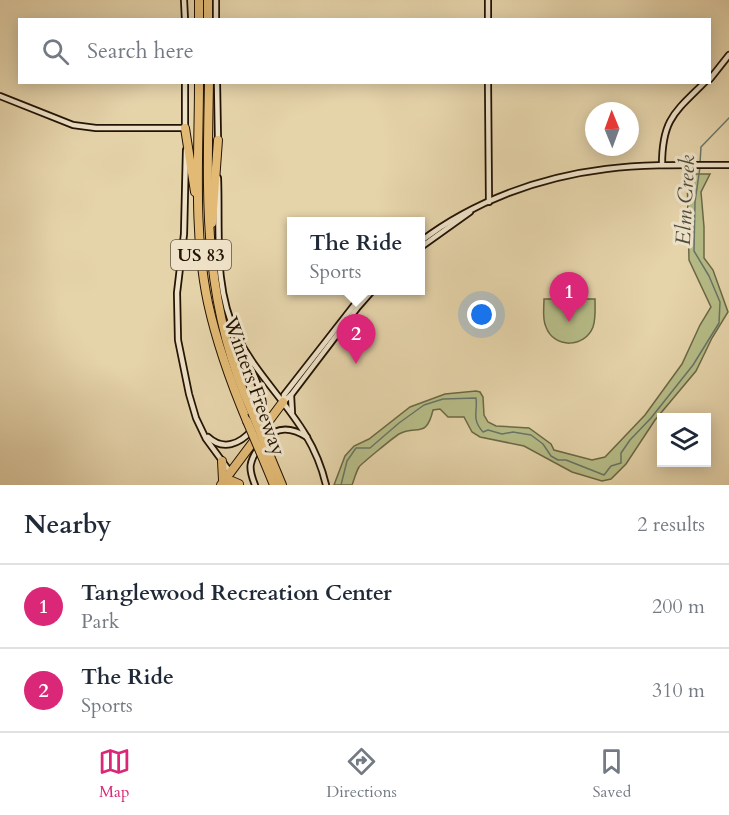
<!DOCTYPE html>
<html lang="en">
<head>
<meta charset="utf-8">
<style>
	body { margin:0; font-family:Cardo,serif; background:#f6f6f7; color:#1f2937 }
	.controls { position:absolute; right:18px; bottom:18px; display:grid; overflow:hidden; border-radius:0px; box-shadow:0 3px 15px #0003 }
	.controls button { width:54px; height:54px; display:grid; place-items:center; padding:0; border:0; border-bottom:2px solid #e0e1e3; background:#fff; color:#1f2937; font:30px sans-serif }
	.compass { position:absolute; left:585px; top:102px; width:54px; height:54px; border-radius:50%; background:#fff; box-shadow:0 3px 15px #0003; rotate:359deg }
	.you { position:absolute; left:482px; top:315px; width:21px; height:21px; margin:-15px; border:4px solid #fff; border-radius:50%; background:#1a73e8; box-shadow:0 0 0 9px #1a73e833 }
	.badge { display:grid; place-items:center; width:39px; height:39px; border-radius:50%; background:#db2777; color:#fff; font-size:20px; font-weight:700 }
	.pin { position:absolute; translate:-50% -50px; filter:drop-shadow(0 2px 3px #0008) }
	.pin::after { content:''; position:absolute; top:32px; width:21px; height:18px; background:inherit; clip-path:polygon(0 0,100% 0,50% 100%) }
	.popup { position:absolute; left:287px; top:217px; width:138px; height:78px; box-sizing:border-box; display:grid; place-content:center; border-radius:0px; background:#fff; filter:drop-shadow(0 2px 4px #0005); font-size:20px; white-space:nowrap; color:#747a83 }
	.popup b { font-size:22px; color:#1f2937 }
	.popup::after { content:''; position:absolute; left:50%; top:100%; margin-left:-12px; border:12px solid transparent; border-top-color:#fff }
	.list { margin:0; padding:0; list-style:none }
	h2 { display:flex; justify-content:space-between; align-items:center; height:78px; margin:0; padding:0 24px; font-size:26px }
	h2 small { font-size:20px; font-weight:400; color:#747a83 }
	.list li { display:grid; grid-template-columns:39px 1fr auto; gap:18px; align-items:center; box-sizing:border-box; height:84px; padding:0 24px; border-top:2px solid #e0e1e3 }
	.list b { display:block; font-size:22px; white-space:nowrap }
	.list p { margin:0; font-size:20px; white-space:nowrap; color:#747a83 }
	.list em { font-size:20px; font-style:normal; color:#747a83 }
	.icon { flex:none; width:33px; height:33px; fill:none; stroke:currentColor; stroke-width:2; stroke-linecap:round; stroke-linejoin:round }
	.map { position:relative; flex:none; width:729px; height:485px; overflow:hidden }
	.search { position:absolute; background:#fff; box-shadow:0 3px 15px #0003; left:18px; right:18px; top:18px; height:66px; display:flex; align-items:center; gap:15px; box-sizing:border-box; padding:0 21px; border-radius:0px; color:#747a83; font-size:22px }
	.sheet { height:246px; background:#fff }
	nav { display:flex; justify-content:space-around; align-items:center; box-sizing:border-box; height:84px; border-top:2px solid #e0e1e3; background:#fff; font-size:16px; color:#747a83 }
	nav a { display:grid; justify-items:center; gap:3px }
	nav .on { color:#db2777 }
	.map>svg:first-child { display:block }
	.green { fill:#b6bc87; stroke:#6c6845; stroke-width:1.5 }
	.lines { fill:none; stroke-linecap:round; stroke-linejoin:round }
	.stream { stroke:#687568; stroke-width:1.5 }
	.secondary-casing { stroke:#231303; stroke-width:8 }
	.highway-casing { stroke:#231303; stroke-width:10 }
	.secondary { stroke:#eee2c8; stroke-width:4.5 }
	.highway { stroke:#e2ba75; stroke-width:8 }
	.highway-bridge-casing { stroke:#231303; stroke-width:10; stroke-linecap:butt }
	.highway-bridge { stroke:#e2ba75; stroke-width:8 }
	.labels { text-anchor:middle; stroke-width:6; stroke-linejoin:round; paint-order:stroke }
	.shield { fill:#eee2c8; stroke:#60513e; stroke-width:1.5 }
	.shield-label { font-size:18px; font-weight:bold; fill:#231303 }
	.street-label { font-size:20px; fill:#231303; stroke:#eee2c8 }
	.water-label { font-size:21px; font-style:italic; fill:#4b4c3e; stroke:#eee2c8 }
</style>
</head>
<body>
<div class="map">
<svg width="729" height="485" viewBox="0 0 729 485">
	<rect width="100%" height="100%" fill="#e5d3aa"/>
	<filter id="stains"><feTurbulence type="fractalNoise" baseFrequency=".00333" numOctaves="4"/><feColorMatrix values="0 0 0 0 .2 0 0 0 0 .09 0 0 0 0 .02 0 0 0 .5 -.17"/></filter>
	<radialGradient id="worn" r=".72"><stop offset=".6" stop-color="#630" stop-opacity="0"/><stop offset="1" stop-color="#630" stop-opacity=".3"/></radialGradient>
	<g class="green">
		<path d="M687,174H710L701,192L704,227V258L713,270L728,312L712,338L696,371L655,420L626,464L611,479L602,481L572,472L524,446L480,437L472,432L464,417H448L440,409L433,410C426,440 416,424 399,434C394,437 361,464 359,467C356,472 354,480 352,485H334L345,456L354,446L369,439L410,407L445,394L476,391L480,392L483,397L484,415L488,422L496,426L529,428L551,444L554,450L592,460L605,457L645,415L682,364L700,325L711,307L689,260Z"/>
		<path d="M544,299H595C595,308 596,318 593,327C585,348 554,349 546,327C542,319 544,308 544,299Z"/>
	</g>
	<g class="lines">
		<g class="stream">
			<polyline points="700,163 701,147 729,118"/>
			<path d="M341,485L347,461L356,448H370L399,423L424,405L443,399L476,398C478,411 471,419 483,432L488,430L502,434L513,432L531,435L543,444L551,456L558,460H566L604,475L611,466L621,463V453L630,440L651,418L693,365L719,323L720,302L709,276L694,251L695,202L700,167"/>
		</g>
		<g class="secondary-casing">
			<g id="secondary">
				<polyline points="184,0 185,20"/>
				<polyline points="216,0 216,20"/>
				<polyline points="488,0 488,20"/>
				<polyline points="710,79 729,55"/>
				<polyline points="185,82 185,129"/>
				<polyline points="217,82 218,140"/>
				<polyline points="488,82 489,202"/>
				<polyline points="0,96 73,125 96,128 185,128"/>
				<polyline points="186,150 184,234 177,293 178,340 189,394 196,418 206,439 231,473"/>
				<path d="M662,165C662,119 675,112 705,82"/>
				<path d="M218,178C220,231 213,287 237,336C265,391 311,420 326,485"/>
				<path d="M421,241C474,201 540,177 606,169C647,164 688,165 729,165"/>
				<polyline points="421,247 470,212"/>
				<path d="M242,348C250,370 274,404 257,424"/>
				<polyline points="291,395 292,413"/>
				<polyline points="283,402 291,395 358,307 373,290"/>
				<polyline points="283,402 284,395 366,290"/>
				<path d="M208,437C223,451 240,444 252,430"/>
				<path d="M264,440C277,426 291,427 307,437"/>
				<path d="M255,485C248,468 249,462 259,447"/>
			</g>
		</g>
		<g class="highway-casing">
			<g id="highway">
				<polyline points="199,0 199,20"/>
				<polyline points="208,0 208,20"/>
				<path d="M199,82C199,154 193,233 208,303C217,344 231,383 247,421"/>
				<path d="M209,82C207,201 202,301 252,412"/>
				<polyline points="185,128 195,192"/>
				<polyline points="212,223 218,140"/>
				<polyline points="267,449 282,485"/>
				<polyline points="262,456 274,485"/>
				<polyline points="222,461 223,480"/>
				<polyline points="221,485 283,402"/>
				<polyline points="223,485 232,481 239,484"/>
			</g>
		</g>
		<use href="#secondary" class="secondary"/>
		<use href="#highway" class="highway"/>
		<g class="highway-bridge-casing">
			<g id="highway-bridge">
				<polyline points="252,412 267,449"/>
				<polyline points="247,421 262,456"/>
			</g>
		</g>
		<use href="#highway-bridge" class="highway-bridge"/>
	</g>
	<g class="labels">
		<rect class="shield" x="171" y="240" width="60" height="30" rx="4.5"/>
		<g class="shield-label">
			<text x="201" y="261">US 83</text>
		</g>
		<g class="street-label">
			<text transform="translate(255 386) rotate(70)" y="7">Winters Freeway</text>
		</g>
		<g class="water-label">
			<text transform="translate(685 200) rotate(-87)" y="7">Elm Creek</text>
		</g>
	</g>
	<rect width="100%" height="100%" filter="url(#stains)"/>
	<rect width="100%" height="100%" fill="url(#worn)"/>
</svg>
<div class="controls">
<button><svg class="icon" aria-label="layers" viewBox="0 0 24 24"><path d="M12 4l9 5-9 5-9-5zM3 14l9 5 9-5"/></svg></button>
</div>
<svg class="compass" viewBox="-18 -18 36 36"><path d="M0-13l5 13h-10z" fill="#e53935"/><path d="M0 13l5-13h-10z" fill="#747a83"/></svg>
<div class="you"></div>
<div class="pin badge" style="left:569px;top:322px">1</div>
<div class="pin badge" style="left:356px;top:364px">2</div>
<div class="popup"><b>The Ride</b>Sports</div>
<div class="search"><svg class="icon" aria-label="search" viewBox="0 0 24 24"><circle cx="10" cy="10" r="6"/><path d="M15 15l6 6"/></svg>Search here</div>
</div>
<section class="sheet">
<h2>Nearby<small>2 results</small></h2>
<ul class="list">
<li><span class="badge">1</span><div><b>Tanglewood Recreation Center</b><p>Park</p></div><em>200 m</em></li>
<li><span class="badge">2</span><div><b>The Ride</b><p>Sports</p></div><em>310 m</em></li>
</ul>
</section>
<nav>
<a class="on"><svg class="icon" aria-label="map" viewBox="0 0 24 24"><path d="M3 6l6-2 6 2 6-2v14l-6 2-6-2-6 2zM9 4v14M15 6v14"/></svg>Map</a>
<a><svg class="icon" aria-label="directions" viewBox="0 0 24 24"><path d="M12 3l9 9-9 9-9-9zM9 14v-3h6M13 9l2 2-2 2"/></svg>Directions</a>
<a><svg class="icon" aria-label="saved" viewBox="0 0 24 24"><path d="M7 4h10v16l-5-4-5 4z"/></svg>Saved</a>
</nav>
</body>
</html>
